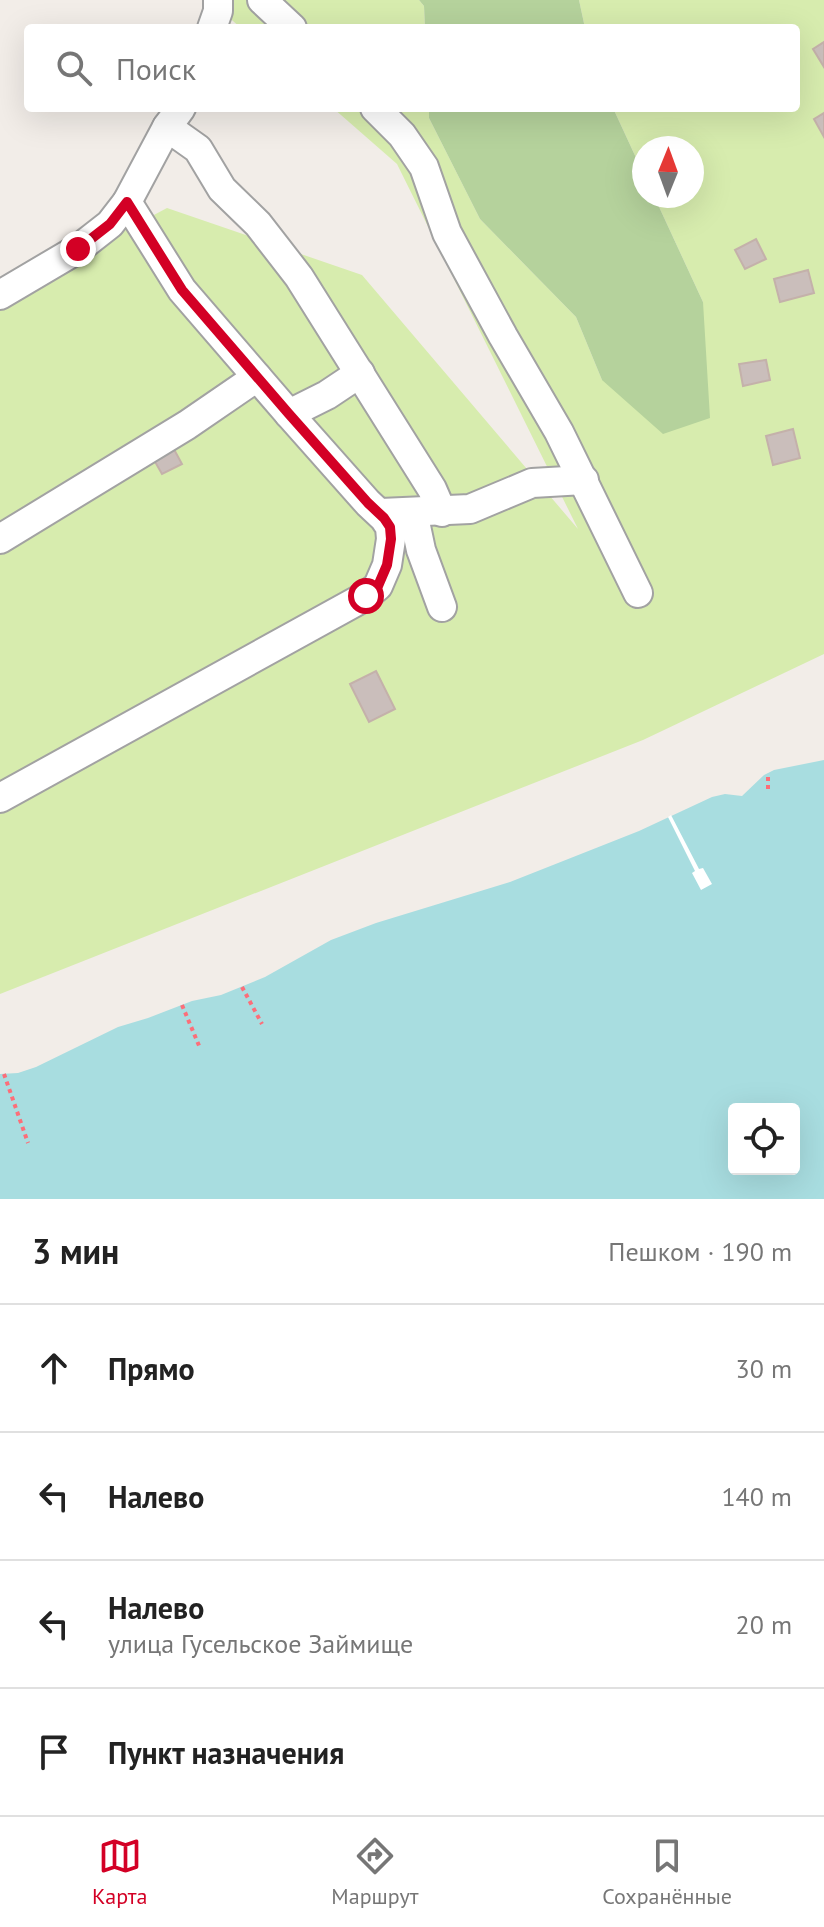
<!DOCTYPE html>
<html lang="ru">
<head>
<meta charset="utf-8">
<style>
	body { margin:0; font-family:"PT Sans",sans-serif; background:#f2f2f2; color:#222 }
	.controls { position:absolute; right:24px; bottom:24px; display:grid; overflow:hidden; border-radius:8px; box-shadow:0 8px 32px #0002 }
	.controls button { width:72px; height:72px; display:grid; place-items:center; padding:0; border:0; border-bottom:2px solid #e0e0e0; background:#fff; color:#222; font:40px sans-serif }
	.compass { position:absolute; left:632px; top:136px; width:72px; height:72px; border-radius:50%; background:#fff; box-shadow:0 8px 32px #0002; rotate:1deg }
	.stop { position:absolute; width:24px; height:24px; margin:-18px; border:6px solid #d30025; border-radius:50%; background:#fff }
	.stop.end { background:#d30025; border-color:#fff; box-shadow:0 2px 8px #0008 }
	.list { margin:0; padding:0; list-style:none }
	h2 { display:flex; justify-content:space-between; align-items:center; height:104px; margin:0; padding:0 32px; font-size:34px }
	h2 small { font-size:26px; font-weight:400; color:#767676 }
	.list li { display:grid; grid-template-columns:52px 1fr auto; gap:24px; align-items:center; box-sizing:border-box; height:128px; padding:0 32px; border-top:2px solid #e0e0e0 }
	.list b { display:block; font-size:30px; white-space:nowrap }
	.list p { margin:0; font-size:26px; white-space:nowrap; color:#767676 }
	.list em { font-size:26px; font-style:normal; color:#767676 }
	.icon { flex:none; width:44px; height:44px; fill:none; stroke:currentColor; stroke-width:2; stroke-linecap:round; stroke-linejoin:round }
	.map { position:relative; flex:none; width:824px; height:1199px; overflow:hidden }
	.search { position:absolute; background:#fff; box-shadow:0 8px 32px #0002; left:24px; right:24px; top:24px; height:88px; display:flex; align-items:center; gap:20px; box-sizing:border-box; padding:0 28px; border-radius:8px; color:#767676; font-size:30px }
	.sheet { height:616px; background:#fff }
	nav { display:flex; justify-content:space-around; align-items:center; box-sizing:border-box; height:112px; border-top:2px solid #e0e0e0; background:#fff; font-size:22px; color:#767676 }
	nav a { display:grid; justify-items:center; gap:4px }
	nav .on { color:#d30025 }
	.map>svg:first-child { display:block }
	.grass { fill:#d7ecae }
	.forest { fill:#b5d29c }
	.water { fill:#a8dde0; fill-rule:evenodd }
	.pier { fill:#fff }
	.building { fill:#cabebb; stroke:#c4b1aa; stroke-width:2 }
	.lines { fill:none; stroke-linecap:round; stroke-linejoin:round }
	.minor-casing { stroke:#a2a2a2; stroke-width:32 }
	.path { stroke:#fc6e79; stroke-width:4; stroke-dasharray:4 4; stroke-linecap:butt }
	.minor { stroke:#fff; stroke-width:28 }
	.route { stroke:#d30025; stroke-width:10 }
</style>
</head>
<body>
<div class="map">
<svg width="824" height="1199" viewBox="0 0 824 1199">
	<rect width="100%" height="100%" fill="#f2ede8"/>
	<g class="grass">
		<polygon points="209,0 419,0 424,6 425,28 241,28"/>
		<polygon points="579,0 824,0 824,654 643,740 0,994 0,297 167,208 362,275 578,529 397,164 333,108 429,108 429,118 480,219 576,317 602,380 703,302 654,196 692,196 692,148 644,148 644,175 613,108 796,108 796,28 585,28"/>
	</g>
	<g class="forest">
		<polygon points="419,0 579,0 585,28 425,28 424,6"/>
		<polygon points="429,108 613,108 644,175 644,196 654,196 703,302 710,418 663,434 602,380 576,317 480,219 429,118"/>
	</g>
	<path class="water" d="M824,760V1199H0V1074L18,1073L36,1067L118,1027L148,1018L192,1001L221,995L265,977L331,940L376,923L510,882L639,831L712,797L725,794L742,796L764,775L774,770ZM734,1109H794V1169H734Z"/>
	<polygon class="pier" points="671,815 699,869 703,868 712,884 701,890 692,873 695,871 668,817"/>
	<g class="building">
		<polygon points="824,42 824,67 813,49"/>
		<polygon points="824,113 824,137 814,119"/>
		<polygon points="756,239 766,259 745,269 735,250"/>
		<polygon points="808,270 814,293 780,302 774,279"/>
		<polygon points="766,360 770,380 743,386 739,364"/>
		<polygon points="793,429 800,458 773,465 766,436"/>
		<polygon points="170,442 182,464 162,474 150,453"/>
		<polygon points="376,671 395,709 369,722 350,684"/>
	</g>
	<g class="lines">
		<g class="minor-casing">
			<g id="minor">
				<polyline points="262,0 292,28"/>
				<polyline points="212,28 218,11 218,0"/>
				<polyline points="375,108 402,135 424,167 447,233 503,336 559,432 638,593"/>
				<polyline points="167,127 198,149 222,189 258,224 299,277 432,489 442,512"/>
				<polyline points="0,295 78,249 110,224 127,202 167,127 181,108"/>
				<polyline points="289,414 327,395 360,373"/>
				<polyline points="413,512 421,550 442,607"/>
				<polyline points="381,513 470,509 532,483 584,480"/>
				<polyline points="0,539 187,425 257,377"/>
				<polyline points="0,798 366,596 378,586 387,565 391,539 390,527 384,518 368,503 289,414 182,290 127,202"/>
			</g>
		</g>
		<g class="path">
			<polyline points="768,789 768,773"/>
			<polyline points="242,987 262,1024"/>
			<polyline points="182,1005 200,1048"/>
			<polyline points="4,1074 28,1143"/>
		</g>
		<use href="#minor" class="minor"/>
	</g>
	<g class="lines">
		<polyline class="route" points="78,249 110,224 127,202 182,290 289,414 368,503 384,518 390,527 391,539 387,565 378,586 366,596"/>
	</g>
</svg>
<div class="controls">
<button><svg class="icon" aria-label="locate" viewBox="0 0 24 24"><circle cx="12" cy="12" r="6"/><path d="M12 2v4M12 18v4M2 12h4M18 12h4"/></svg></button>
</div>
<svg class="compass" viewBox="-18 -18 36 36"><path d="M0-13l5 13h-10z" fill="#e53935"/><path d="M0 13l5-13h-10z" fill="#767676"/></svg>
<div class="stop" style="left:366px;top:596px"></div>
<div class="stop end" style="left:78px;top:249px"></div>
<div class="search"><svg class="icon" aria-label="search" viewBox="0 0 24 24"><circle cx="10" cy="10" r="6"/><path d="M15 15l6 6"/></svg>Поиск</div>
</div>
<section class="sheet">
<h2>3 мин<small>Пешком · 190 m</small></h2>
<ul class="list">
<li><svg class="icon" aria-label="ahead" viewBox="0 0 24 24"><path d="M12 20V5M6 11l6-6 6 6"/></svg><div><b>Прямо</b></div><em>30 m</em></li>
<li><svg class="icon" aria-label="left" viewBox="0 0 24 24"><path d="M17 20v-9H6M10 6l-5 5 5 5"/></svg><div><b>Налево</b></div><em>140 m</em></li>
<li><svg class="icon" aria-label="left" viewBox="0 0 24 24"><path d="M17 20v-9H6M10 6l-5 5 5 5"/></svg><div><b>Налево</b><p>улица Гусельское Займище</p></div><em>20 m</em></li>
<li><svg class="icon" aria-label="arrive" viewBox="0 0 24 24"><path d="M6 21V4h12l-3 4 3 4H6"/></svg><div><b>Пункт назначения</b></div></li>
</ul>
</section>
<nav>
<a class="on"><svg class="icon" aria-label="map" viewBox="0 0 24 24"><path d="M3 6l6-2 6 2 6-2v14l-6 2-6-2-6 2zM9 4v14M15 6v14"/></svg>Карта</a>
<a><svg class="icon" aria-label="directions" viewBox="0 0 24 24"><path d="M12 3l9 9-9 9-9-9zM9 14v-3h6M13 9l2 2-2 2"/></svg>Маршрут</a>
<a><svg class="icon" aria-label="saved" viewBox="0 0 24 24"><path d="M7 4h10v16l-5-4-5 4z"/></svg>Сохранённые</a>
</nav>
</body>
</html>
